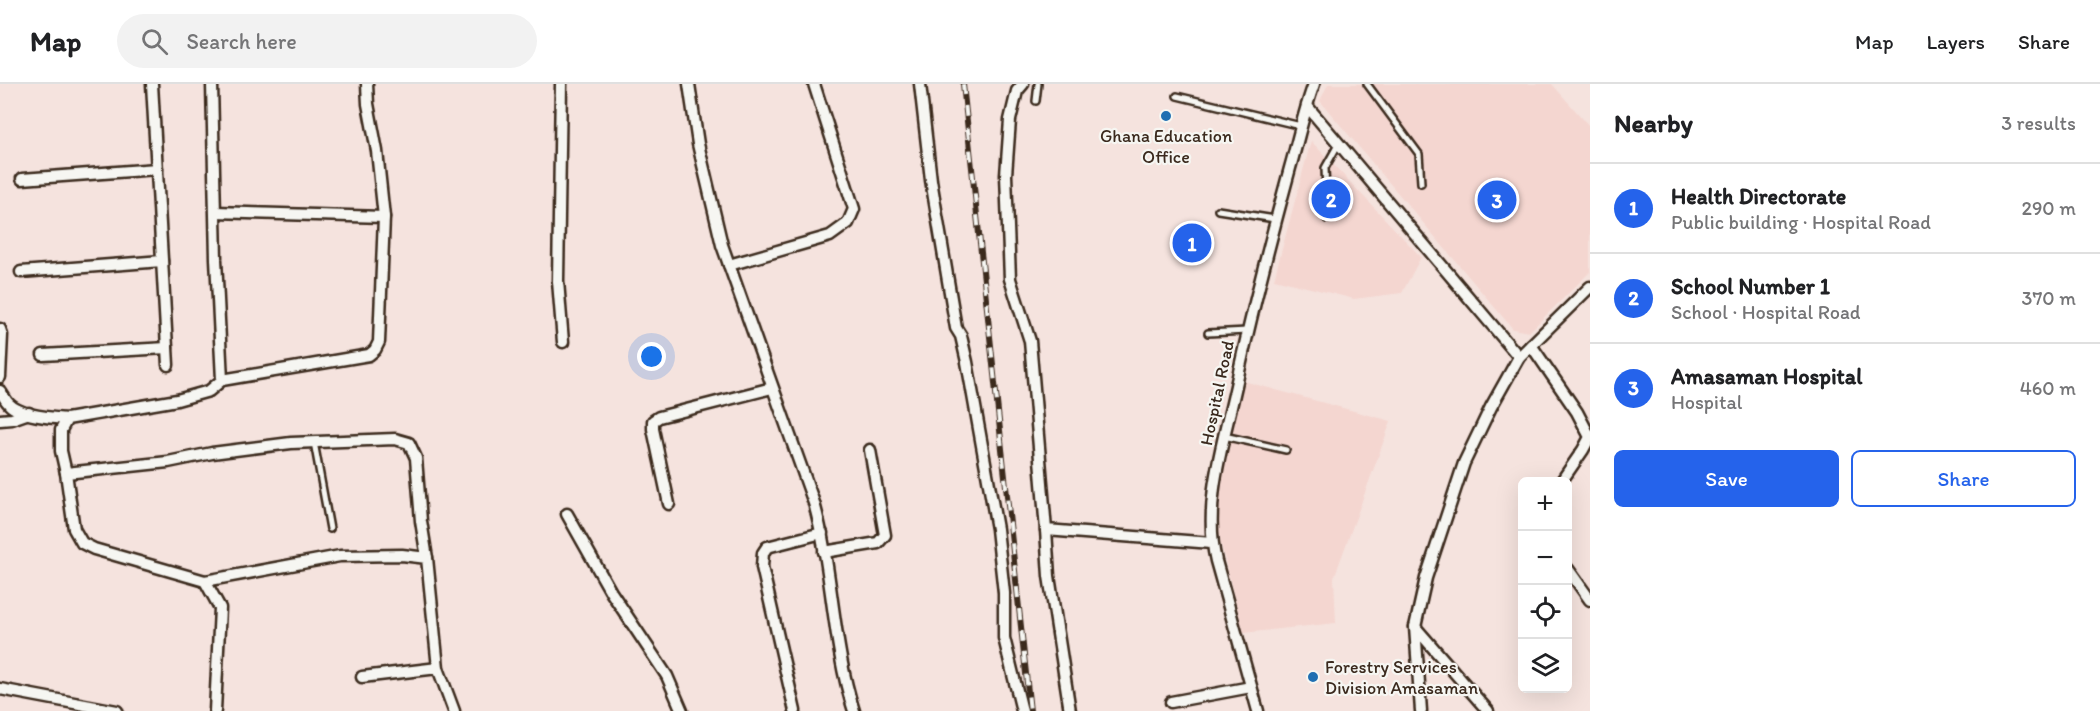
<!DOCTYPE html>
<html lang="en">
<head>
<meta charset="utf-8">
<style>
	body { margin:0; font-family:Itim,sans-serif; background:#f2f2f2; color:#202124 }
	.controls { position:absolute; right:18px; bottom:18px; display:grid; overflow:hidden; border-radius:9px; box-shadow:0 6px 24px #0002 }
	.controls button { width:54px; height:54px; display:grid; place-items:center; padding:0; border:0; border-bottom:2px solid #e0e0e0; background:#fff; color:#202124; font:30px sans-serif }
	.you { position:absolute; left:652px; top:273px; width:21px; height:21px; margin:-15px; border:4px solid #fff; border-radius:50%; background:#1a73e8; box-shadow:0 0 0 9px #1a73e833 }
	.badge { display:grid; place-items:center; width:39px; height:39px; border-radius:50%; background:#2563eb; color:#fff; font-size:20px; font-weight:700 }
	.pin { position:absolute; translate:-50% -50%; border:3px solid #fff; box-shadow:0 2px 6px #0006 }
	.list { margin:0; padding:0; list-style:none }
	h2 { display:flex; justify-content:space-between; align-items:center; height:78px; margin:0; padding:0 24px; font-size:26px }
	h2 small { font-size:20px; font-weight:400; color:#757577 }
	.list li { display:grid; grid-template-columns:39px 1fr auto; gap:18px; align-items:center; box-sizing:border-box; height:90px; padding:0 24px; border-top:2px solid #e0e0e0 }
	.list b { display:block; font-size:22px; white-space:nowrap }
	.list p { margin:0; font-size:20px; white-space:nowrap; color:#757577 }
	.list em { font-size:20px; font-style:normal; color:#757577 }
	.actions { display:flex; gap:12px; padding:18px 24px }
	.actions a { flex:1; padding:14px 0; border:2px solid #2563eb; border-radius:9px; text-align:center; font-size:21px; color:#2563eb }
	.actions .main { background:#2563eb; color:#fff }
	.icon { flex:none; width:33px; height:33px; fill:none; stroke:currentColor; stroke-width:2; stroke-linecap:round; stroke-linejoin:round }
	.map { position:relative; flex:none; width:1590px; height:627px; overflow:hidden }
	header { display:flex; align-items:center; gap:36px; box-sizing:border-box; height:84px; padding:0 30px; background:#fff; border-bottom:2px solid #e0e0e0 }
	header strong { font-size:28px }
	nav { display:flex; gap:33px; margin-inline-start:auto; font-size:21px }
	.search { width:420px; height:54px; background:#f2f2f2; display:flex; align-items:center; gap:15px; box-sizing:border-box; padding:0 21px; border-radius:33px; color:#757577; font-size:22px }
	main { display:flex }
	aside { flex:1; background:#fff }
	.map>svg:first-child { display:block }
	.built { fill:#f4d6d0 }
	.lines { fill:none; stroke-linecap:round; stroke-linejoin:round }
	.service-casing { stroke:#3b2a1e; stroke-width:10 }
	.minor-casing { stroke:#3b2a1e; stroke-width:15 }
	.service { stroke:#f6f6f2; stroke-width:5 }
	.minor { stroke:#f6f6f2; stroke-width:10 }
	.rail-casing { stroke:#3b2a1e; stroke-width:6 }
	.rail { stroke:#f6f6f2; stroke-width:4; stroke-dasharray:11; stroke-linecap:butt }
	.poi-dot { fill:#1f6fb2; stroke:#f6f6f2; stroke-width:2 }
	.labels { text-anchor:middle; stroke-width:4.5; stroke-linejoin:round; paint-order:stroke }
	.poi-label { font-size:18px; fill:#3b2a1e; stroke:#f6f6f2 }
	.street-label { font-size:18px; fill:#3b2a1e; stroke:#f6f6f2 }
</style>
</head>
<body>
<header>
<strong>Map</strong>
<div class="search"><svg class="icon" aria-label="search" viewBox="0 0 24 24"><circle cx="10" cy="10" r="6"/><path d="M15 15l6 6"/></svg>Search here</div>
<nav><a>Map</a><a>Layers</a><a>Share</a></nav>
</header>
<main>
<div class="map">
<svg width="1590" height="627" viewBox="0 0 1590 627">
	<rect width="100%" height="100%" fill="#f5e3de"/>
	<filter id="ink" filterUnits="userSpaceOnUse"><feTurbulence type="fractalNoise" baseFrequency=".0167" numOctaves="2"/><feDisplacementMap in="SourceGraphic" scale="12" xChannelSelector="R" yChannelSelector="G"/><feConvolveMatrix kernelMatrix="1 2 1 2 8 2 1 2 1" color-interpolation-filters="sRGB"/></filter>
	<g filter="url(#ink)">
		<g class="built">
			<polygon points="1328,0 1552,0 1590,43 1590,188 1529,248 1513,245 1320,17"/>
			<polygon points="1311,57 1421,173 1402,209 1354,215 1274,195"/>
			<polygon points="1243,297 1391,337 1334,494 1336,539 1243,549 1216,440 1214,415"/>
		</g>
		<g class="lines">
			<g class="service-casing">
				<g id="service">
					<polyline points="1367,0 1419,70 1421,99"/>
					<polyline points="1177,12 1301,42"/>
					<polyline points="1036,17 1038,0"/>
					<polyline points="1218,126 1275,135"/>
					<polyline points="1327,135 1325,84 1339,59"/>
					<polyline points="1208,249 1247,247"/>
					<polyline points="1224,352 1286,366"/>
					<polyline points="314,358 330,445"/>
				</g>
			</g>
			<g class="minor-casing">
				<g id="minor">
					<polyline points="152,0 168,281"/>
					<polyline points="212,0 216,175 222,296"/>
					<polyline points="367,0 368,20 377,67 384,133 379,258 375,266 369,271 222,296 209,307 177,316 67,335 61,346 61,367 66,389 74,445 82,459 94,465 205,497 340,472 402,471 427,474 438,584 454,627"/>
					<polyline points="561,0 558,197 563,258"/>
					<path d="M689,0L698,60L722,161L814,419C833,487 832,559 854,627"/>
					<polyline points="920,0 931,96 956,244 961,252 967,278 997,445 1004,509 1004,554 1022,627"/>
					<polyline points="1023,0 1017,7 1010,36 1006,91 1010,195 1030,257 1046,446 1212,459"/>
					<polyline points="1307,22 1519,273"/>
					<polyline points="22,95 157,85"/>
					<polyline points="216,128 384,133"/>
					<polyline points="729,181 830,152 848,139 854,125 814,0"/>
					<polyline points="21,188 162,177"/>
					<polyline points="0,245 2,251 0,293"/>
					<polyline points="1531,261 1577,328 1590,353 1583,366 1561,398"/>
					<polyline points="43,271 167,264"/>
					<path d="M0,307C3,311 5,316 9,320C20,332 51,334 67,335"/>
					<polyline points="0,336 12,335 29,329"/>
					<polyline points="66,389 168,378 212,369 291,359 395,355 409,359 416,374 421,437 427,474"/>
					<polyline points="669,420 653,345 653,337 659,333 772,304"/>
					<polyline points="567,430 611,508 667,592 682,627"/>
					<polyline points="1046,446 1049,492 1070,627"/>
					<polyline points="824,468 878,459 885,451 870,366"/>
					<polyline points="1568,485 1590,516"/>
					<polyline points="205,497 220,524 215,627"/>
					<polyline points="1415,543 1488,627"/>
					<polyline points="362,593 438,584"/>
					<polyline points="0,605 117,627"/>
					<polyline points="1171,618 1251,603"/>
					<polyline points="795,627 762,483 763,469 767,463 822,449"/>
					<path d="M1258,627L1216,477C1202,418 1225,354 1237,297C1252,225 1271,154 1290,84C1298,56 1304,27 1314,0"/>
					<polyline points="1421,627 1415,543 1426,494 1464,379 1491,323 1519,273 1590,203"/>
				</g>
			</g>
			<use href="#service" class="service"/>
			<use href="#minor" class="minor"/>
			<g class="rail-casing">
				<polyline id="rail" points="963,0 1030,627"/>
			</g>
			<use href="#rail" class="rail"/>
		</g>
	</g>
	<g class="poi-dot">
		<circle cx="1166" cy="32" r="6"/>
		<circle cx="1313" cy="593" r="6"/>
	</g>
	<g class="labels">
		<g class="poi-label">
			<text x="1166" y="58">Ghana Education<tspan x="1166" dy="21">Office</tspan></text>
			<text x="1325" y="589" text-anchor="start">Forestry Services<tspan x="1325" dy="21">Division Amasaman</tspan></text>
		</g>
		<g class="street-label">
			<text transform="translate(1217 309) rotate(-78)" y="6">Hospital Road</text>
		</g>
	</g>
</svg>
<div class="controls">
<button>+</button>
<button>−</button>
<button><svg class="icon" aria-label="locate" viewBox="0 0 24 24"><circle cx="12" cy="12" r="6"/><path d="M12 2v4M12 18v4M2 12h4M18 12h4"/></svg></button>
<button><svg class="icon" aria-label="layers" viewBox="0 0 24 24"><path d="M12 4l9 5-9 5-9-5zM3 14l9 5 9-5"/></svg></button>
</div>
<div class="you"></div>
<div class="pin badge" style="left:1192px;top:159px">1</div>
<div class="pin badge" style="left:1331px;top:115px">2</div>
<div class="pin badge" style="left:1497px;top:116px">3</div>
</div>
<aside>
<h2>Nearby<small>3 results</small></h2>
<ul class="list">
<li><span class="badge">1</span><div><b>Health Directorate</b><p>Public building · Hospital Road</p></div><em>290 m</em></li>
<li><span class="badge">2</span><div><b>School Number 1</b><p>School · Hospital Road</p></div><em>370 m</em></li>
<li><span class="badge">3</span><div><b>Amasaman Hospital</b><p>Hospital</p></div><em>460 m</em></li>
</ul>
<div class="actions"><a class="main">Save</a><a>Share</a></div>
</aside>
</main>
</body>
</html>
